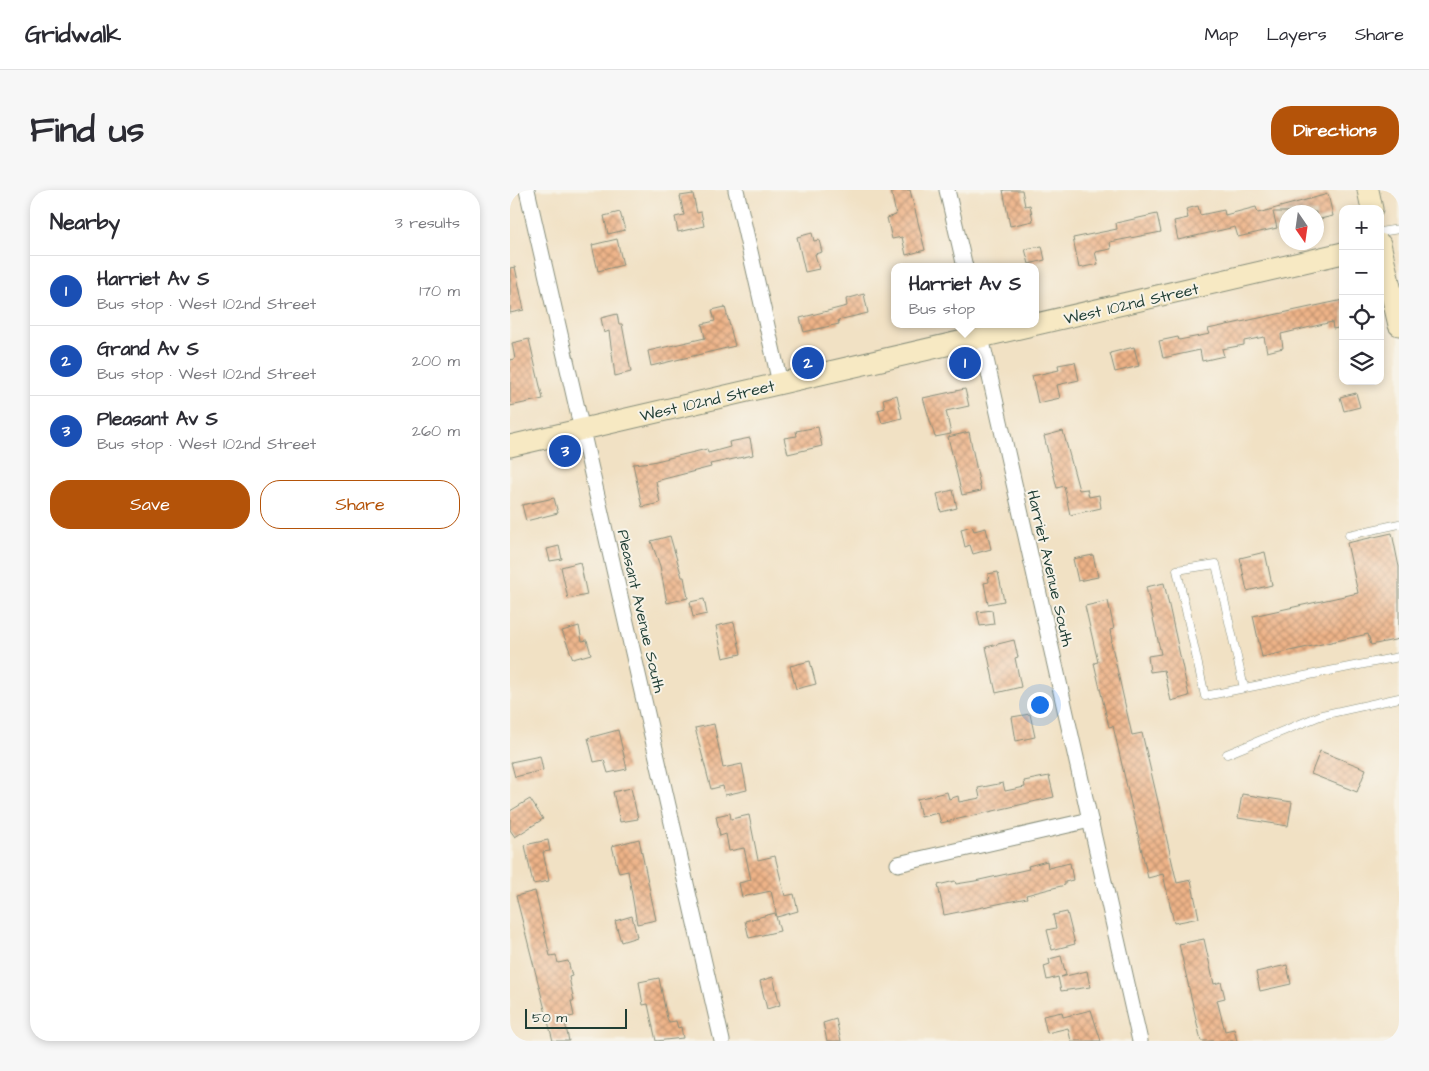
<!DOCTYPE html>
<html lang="en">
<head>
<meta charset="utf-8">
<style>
	body { margin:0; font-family:"Architects Daughter",sans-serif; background:#f7f7f7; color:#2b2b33 }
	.controls { position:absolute; right:15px; top:15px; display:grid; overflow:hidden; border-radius:10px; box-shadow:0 2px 8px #0003 }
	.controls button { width:45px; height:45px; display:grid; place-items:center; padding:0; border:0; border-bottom:1px solid #e1e1e2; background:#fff; color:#2b2b33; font:25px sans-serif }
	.compass { position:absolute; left:769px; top:15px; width:45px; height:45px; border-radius:50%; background:#fff; box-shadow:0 2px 8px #0003; rotate:167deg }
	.scale { position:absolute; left:15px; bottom:12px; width:102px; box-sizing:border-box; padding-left:5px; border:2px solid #1f3d34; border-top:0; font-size:14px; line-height:18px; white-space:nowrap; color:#1f3d34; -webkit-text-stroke:4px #f7f3e8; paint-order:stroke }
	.you { position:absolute; left:529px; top:514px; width:18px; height:18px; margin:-12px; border:4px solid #fff; border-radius:50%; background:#1a73e8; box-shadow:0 0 0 8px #1a73e833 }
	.badge { display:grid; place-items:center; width:32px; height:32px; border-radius:50%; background:#b45309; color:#fff; font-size:16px; font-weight:700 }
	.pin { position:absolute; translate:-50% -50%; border:2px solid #fff; box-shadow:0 1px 5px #0006 }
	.popup { position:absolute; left:381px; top:73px; width:148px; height:65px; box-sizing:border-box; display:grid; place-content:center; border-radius:10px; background:#fff; filter:drop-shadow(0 1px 4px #0005); font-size:16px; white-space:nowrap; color:#7c7c81 }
	.popup b { font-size:19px; color:#2b2b33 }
	.popup::after { content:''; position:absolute; left:50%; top:100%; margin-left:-10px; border:10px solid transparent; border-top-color:#fff }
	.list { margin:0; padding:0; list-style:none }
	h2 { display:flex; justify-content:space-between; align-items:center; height:65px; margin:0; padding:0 20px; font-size:21px }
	h2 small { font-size:16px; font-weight:400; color:#7c7c81 }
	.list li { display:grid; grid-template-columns:32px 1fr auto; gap:15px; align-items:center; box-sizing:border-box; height:70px; padding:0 20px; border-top:1px solid #e1e1e2 }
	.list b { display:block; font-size:19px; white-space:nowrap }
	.list p { margin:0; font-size:16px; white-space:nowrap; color:#7c7c81 }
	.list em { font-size:16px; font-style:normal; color:#7c7c81 }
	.actions { display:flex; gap:10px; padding:15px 20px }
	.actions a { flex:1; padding:11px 0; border:1px solid #b45309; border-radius:20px; text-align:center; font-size:18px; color:#b45309 }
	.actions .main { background:#b45309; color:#fff }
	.icon { flex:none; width:28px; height:28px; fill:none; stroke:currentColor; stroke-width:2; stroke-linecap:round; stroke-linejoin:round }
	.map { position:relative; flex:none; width:889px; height:851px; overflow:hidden; border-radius:20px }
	header { display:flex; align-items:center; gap:30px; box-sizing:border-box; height:70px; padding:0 25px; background:#fff; border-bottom:1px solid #e1e1e2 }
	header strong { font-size:24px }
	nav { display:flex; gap:28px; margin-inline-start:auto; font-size:18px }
	.intro { display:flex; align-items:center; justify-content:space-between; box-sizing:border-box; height:120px; padding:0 30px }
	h1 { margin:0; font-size:35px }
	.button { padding:12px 22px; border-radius:20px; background:#b45309; color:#fff; font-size:18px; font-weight:700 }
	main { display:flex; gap:30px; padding:0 30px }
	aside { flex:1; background:#fff; border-radius:20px; box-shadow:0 2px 8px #0003 }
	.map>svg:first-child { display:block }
	.building { fill:url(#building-cross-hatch) }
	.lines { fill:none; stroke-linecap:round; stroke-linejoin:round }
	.lane-casing { stroke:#888f7c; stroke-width:9 }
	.street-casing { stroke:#888f7c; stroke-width:17 }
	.secondary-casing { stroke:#888f7c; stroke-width:23 }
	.lane { stroke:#fff; stroke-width:8 }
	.street { stroke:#fff; stroke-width:15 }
	.secondary { stroke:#f7e9c3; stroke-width:21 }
	.labels { text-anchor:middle; stroke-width:4; stroke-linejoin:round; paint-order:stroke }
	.street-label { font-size:16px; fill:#1f3d34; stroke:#f7f3e8 }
</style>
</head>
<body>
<header>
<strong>Gridwalk</strong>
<nav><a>Map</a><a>Layers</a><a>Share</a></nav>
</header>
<div class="intro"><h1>Find us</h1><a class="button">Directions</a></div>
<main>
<aside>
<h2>Nearby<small>3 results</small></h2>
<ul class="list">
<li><span class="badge" style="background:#1a4fb4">1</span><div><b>Harriet Av S</b><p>Bus stop · West 102nd Street</p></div><em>170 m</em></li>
<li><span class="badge" style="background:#1a4fb4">2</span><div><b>Grand Av S</b><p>Bus stop · West 102nd Street</p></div><em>200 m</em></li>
<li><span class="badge" style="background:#1a4fb4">3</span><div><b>Pleasant Av S</b><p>Bus stop · West 102nd Street</p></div><em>260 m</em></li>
</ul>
<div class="actions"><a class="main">Save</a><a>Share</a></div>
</aside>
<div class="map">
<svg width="889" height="851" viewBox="0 0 889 851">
	<defs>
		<pattern id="building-cross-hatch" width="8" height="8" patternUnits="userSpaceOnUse" patternTransform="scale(1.25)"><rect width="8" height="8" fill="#eeb388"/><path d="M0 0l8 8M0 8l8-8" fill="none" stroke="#c09370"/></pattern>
	</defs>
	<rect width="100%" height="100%" fill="#f7f3e8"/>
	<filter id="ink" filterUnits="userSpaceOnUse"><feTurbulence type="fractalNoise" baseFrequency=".02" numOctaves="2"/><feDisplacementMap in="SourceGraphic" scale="10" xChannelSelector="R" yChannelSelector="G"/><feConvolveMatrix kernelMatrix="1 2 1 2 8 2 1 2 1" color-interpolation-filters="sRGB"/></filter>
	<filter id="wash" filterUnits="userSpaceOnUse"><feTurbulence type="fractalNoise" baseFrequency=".0096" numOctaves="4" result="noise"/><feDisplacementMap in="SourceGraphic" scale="20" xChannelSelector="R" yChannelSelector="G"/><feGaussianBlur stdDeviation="1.12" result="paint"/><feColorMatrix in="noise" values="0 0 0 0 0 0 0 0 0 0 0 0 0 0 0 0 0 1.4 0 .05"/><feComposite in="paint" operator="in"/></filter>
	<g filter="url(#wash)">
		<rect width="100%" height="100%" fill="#f1e1c4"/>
		<g id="blocks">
			<g class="building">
				<polygon points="381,0 400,0 415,60 396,65 392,47 382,49 377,28 386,25"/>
				<polygon points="493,0 512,0 515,16 520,15 523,31 500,36"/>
				<polygon points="183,4 187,23 191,22 194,36 168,42 165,27 174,25 170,6"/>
				<polygon points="818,4 823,26 806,30 806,22 763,22 767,38 728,47 725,37 668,50 664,31 678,28 676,19 688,16 690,25 714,20 715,25 746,17 748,23"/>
				<polygon points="110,22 115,40 98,44 94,26"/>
				<polygon points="647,24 651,42 600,52 601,59 585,62 588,74 569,78 563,48 607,39 606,33"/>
				<polygon points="302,43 304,51 309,50 312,62 305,64 309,79 295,82 287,47"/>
				<polygon points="107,49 113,75 88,81 82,55"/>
				<polygon points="532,56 535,70 519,74 515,59"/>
				<polygon points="5,77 14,120 0,123 0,78"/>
				<polygon points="354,104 358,123 328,130 329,134 294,142 290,128 337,116 336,109"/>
				<polygon points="833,110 833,137 823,139 822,132 771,144 773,158 757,162 754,147 734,151 734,155 712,159 714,166 692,171 690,160 653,168 649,151 668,147 669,150 700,144 698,139"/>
				<polygon points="215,117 225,156 141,176 138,161 195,148 192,134 205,131 202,120"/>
				<polygon points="107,124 109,134 112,134 121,182 105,186 99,141 94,143 91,128"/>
				<polygon points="19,149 33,209 0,216 0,170 5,169 2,153"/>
				<polygon points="624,157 629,176 605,182 600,163"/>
				<polygon points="565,172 569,190 547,195 550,208 528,213 522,186 549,180 548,175"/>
				<polygon points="455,199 459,216 436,221 441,244 425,247 413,208"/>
				<polygon points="846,203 850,217 834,221 830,207"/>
				<polygon points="387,205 392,228 372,233 368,220 375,218 373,209"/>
				<polygon points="308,237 312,256 278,264 274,248 287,246 286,241"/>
				<polygon points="553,241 569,300 577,299 579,307 589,305 591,318 560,325 554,296 547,298 534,246"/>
				<polygon points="459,242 471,301 452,305 438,247"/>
				<polygon points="240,248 243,265 200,274 201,277 146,291 150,313 132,317 123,274 142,272 197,259 198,263 220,257 219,252"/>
				<polygon points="443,300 447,318 431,322 427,304"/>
				<polygon points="44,308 48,323 16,331 12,315"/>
				<polygon points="462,336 464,341 476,338 481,359 463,364 460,355 455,357 451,339"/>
				<polygon points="882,343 889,377 889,449 861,455 858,444 752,467 743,426 848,403 837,353"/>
				<polygon points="160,346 172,387 174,387 178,408 157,413 150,376 141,351"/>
				<polygon points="49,356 52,369 40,371 37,359"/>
				<polygon points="755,362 762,395 737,401 730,368"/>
				<polygon points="583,365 588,387 568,391 563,369"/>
				<polygon points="70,372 77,405 58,409 51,377"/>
				<polygon points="488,382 494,411 478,414 474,393 479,392 478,384"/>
				<polygon points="654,393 679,506 661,511 654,480 640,482 638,466 651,464 636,397"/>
				<polygon points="194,409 197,424 183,427 180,412"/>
				<polygon points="598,411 604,439 600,440 602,451 601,452 622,545 632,543 667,693 681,690 689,728 664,733 653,684 638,688 603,536 599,537 584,473 588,472 575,416"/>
				<polygon points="482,420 484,434 470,436 467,422"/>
				<polygon points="224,432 231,464 213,468 206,436"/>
				<polygon points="69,436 72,451 77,450 81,464 63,469 52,441"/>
				<polygon points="504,450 508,467 505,468 511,497 486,503 476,457"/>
				<polygon points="300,471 306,494 286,499 280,476"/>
				<polygon points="520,524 525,547 506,551 502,527"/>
				<polygon points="204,534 213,578 232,574 237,600 215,605 213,596 201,599 185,538"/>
				<polygon points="108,540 117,579 98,583 94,570 84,572 78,548"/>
				<polygon points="810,561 856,579 847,602 801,584"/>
				<polygon points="30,566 33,580 5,587 1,572"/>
				<polygon points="539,586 544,607 431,633 428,623 411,627 407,609 437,602 439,609 448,606 449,612 470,608 468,598 493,593 495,601 515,597 514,591"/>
				<polygon points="121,598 128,629 110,632 103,602"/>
				<polygon points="732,604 782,612 778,636 728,628"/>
				<polygon points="20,609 33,629 5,647 0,640 0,621"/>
				<polygon points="220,623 221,629 239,625 248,670 265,666 275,706 284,704 288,721 267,727 261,701 232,707 229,693 241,690 234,658 219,661 216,644 210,646 206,626"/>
				<polygon points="129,649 146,730 127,734 118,681 109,683 102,656"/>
				<polygon points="38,650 40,661 33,662 39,691 23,694 15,655"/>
				<polygon points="537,671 538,678 560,673 563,690 555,692 555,695 516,705 517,708 434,725 428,695 445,691 446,694 465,691 519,679 518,676"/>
				<polygon points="25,701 40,766 46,765 48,773 58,771 62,786 59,787 64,811 61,811 64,826 54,828 59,851 43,851 6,706"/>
				<polygon points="557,722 565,754 542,760 537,740 546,738 543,725"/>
				<polygon points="265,723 270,741 239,748 235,731"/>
				<polygon points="122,726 127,747 111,752 105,731"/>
				<polygon points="694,749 704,794 711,792 715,808 707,810 715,841 724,839 727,851 691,851 669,754"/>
				<polygon points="551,766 556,785 551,787 577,781 580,797 551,801 548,787 537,790 534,776 540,774 539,769"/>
				<polygon points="777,775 781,794 750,801 746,782"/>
				<polygon points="263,787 270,815 257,819 250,791"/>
				<polygon points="149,788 157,828 159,832 166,831 168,838 171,837 173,848 146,851 138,814 133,815 129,792"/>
				<polygon points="581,820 591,851 561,851 558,838 537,843 533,826 552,822 553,827"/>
				<polygon points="326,829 331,851 317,851 313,833"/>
			</g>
		</g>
	</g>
	<g filter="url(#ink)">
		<use href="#blocks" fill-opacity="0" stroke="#888f7c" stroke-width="1"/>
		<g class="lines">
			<g class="lane-casing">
				<g id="lane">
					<polyline points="870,42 889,39"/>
					<polyline points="839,345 889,334"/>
					<polyline points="734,498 706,374 667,380 695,506 889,467"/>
					<polyline points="717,564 812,525 889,508"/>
				</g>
			</g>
			<g class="street-casing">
				<g id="street">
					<polyline points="17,0 212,851"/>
					<polyline points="226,0 270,193"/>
					<polyline points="437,0 455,77"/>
					<polyline points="468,134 630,851"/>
					<polyline points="388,674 580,630"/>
				</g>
			</g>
			<g class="secondary-casing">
				<g id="secondary">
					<polyline points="858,0 862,19"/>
					<polyline points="870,54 889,135"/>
					<polyline points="0,256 833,63"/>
				</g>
			</g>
			<use href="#lane" class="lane"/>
			<use href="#street" class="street"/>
			<use href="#secondary" class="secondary"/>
		</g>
	</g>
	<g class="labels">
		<g class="street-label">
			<text transform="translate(621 113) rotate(-13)" y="6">West 102nd Street</text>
			<text transform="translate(197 210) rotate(-13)" y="6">West 102nd Street</text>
			<text transform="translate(541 378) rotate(77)" y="6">Harriet Avenue South</text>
			<text transform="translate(132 421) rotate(77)" y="6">Pleasant Avenue South</text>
		</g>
	</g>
</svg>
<div class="controls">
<button>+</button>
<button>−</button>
<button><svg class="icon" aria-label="locate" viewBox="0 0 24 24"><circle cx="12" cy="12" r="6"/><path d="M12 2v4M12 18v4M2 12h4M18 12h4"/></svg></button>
<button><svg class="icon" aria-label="layers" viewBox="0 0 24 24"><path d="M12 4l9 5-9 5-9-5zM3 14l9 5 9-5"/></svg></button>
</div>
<svg class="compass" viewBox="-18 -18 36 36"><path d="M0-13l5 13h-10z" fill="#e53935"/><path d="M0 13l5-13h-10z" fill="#7c7c81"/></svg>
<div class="scale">50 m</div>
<div class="you"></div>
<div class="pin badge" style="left:455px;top:173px;background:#1a4fb4">1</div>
<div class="popup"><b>Harriet Av S</b>Bus stop</div>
<div class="pin badge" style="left:298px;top:173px;background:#1a4fb4">2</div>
<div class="pin badge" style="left:55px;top:261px;background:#1a4fb4">3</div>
</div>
</main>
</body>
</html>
